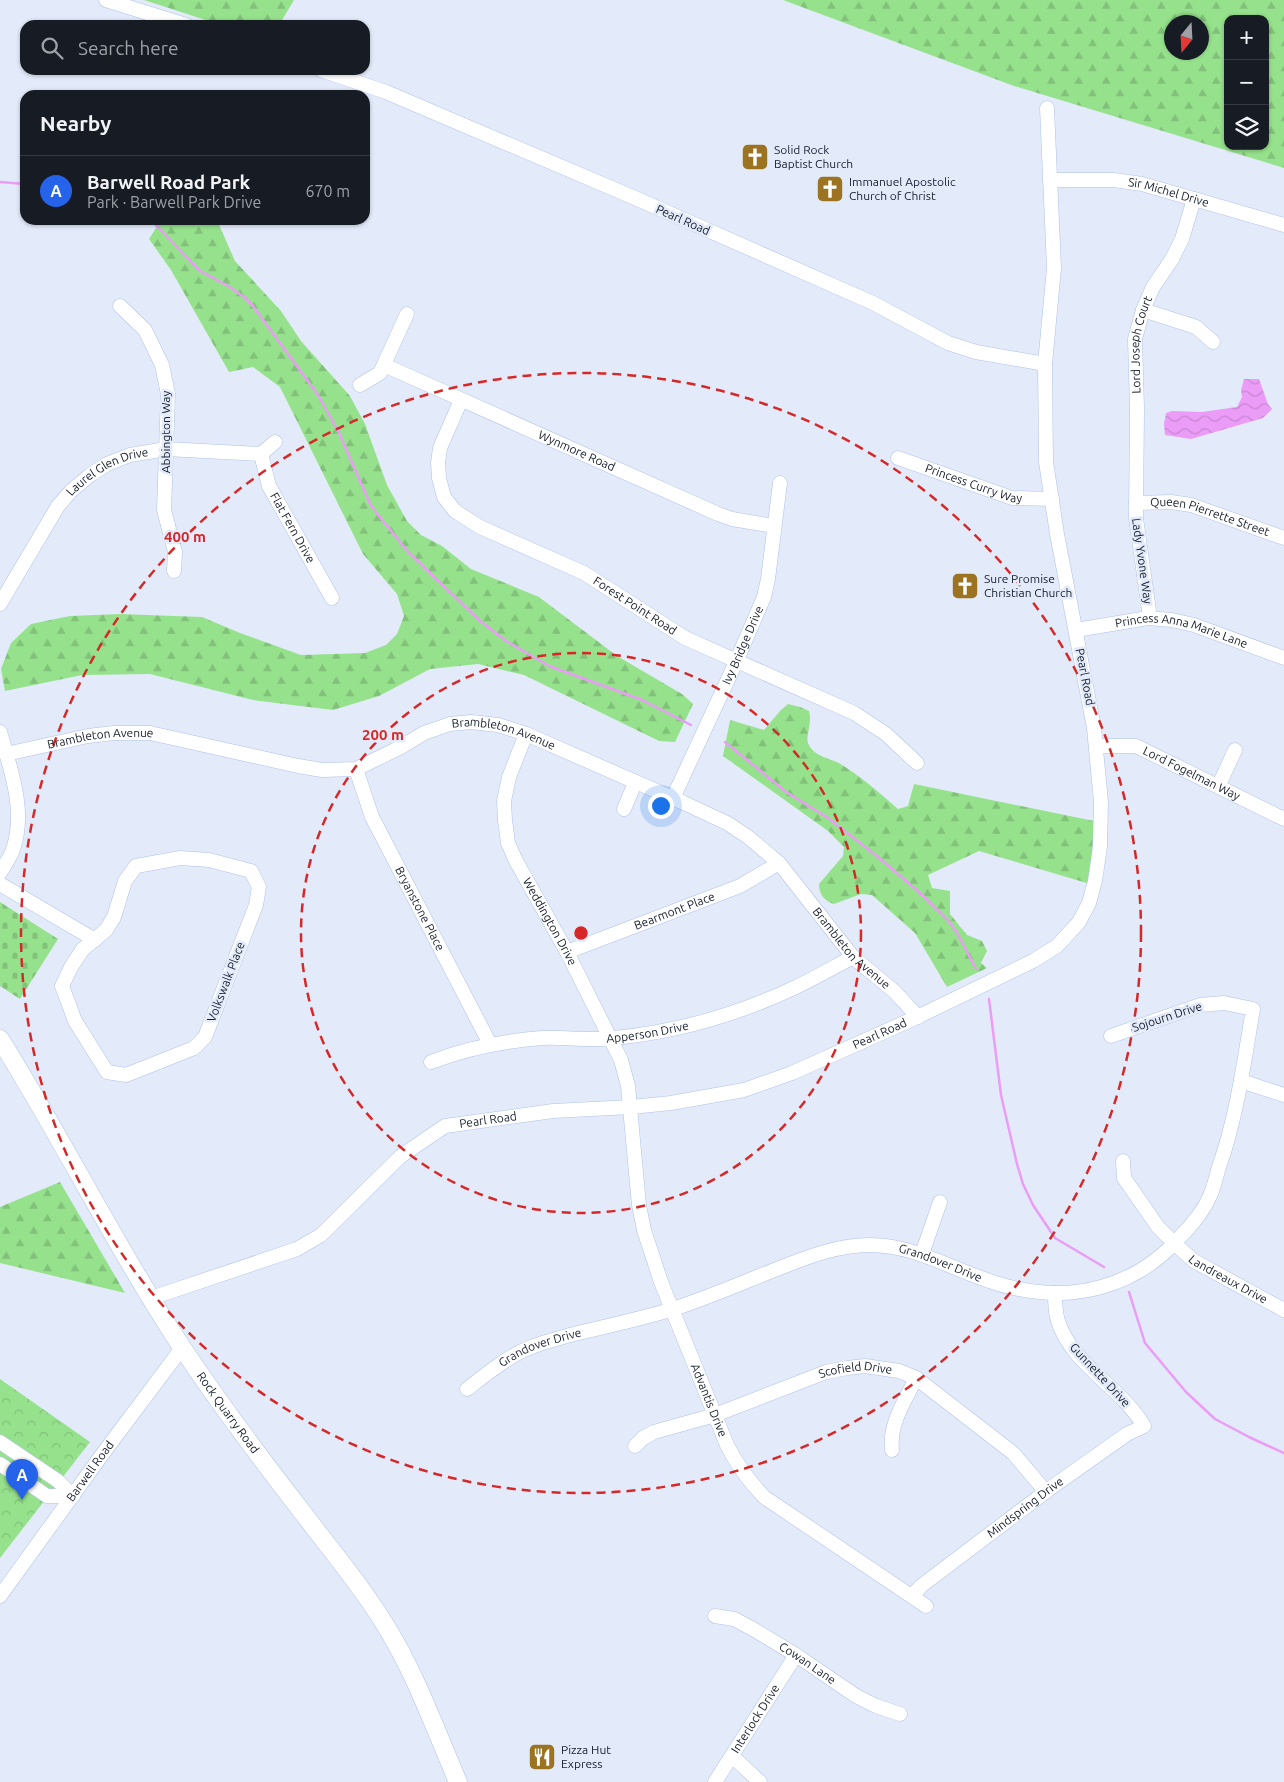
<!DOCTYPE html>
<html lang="en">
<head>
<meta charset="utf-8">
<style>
	body { margin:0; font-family:Ubuntu,sans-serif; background:#20242c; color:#f1f3f6 }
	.controls { position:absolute; right:15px; top:15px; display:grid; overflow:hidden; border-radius:10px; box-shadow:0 1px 4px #0004 }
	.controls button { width:45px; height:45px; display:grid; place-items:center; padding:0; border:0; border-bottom:1px solid #363941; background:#171b24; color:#f1f3f6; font:25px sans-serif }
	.compass { position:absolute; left:1164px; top:15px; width:45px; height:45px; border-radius:50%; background:#171b24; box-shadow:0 1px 4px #0004; rotate:198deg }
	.you { position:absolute; left:660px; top:805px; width:18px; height:18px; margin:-12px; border:4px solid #fff; border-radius:50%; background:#1a73e8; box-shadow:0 0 0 8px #1a73e833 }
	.badge { display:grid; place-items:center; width:32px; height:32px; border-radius:50%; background:#2563eb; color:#fff; font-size:16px; font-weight:700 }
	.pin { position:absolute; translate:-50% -41px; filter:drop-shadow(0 1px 2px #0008) }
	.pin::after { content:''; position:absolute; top:26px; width:18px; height:15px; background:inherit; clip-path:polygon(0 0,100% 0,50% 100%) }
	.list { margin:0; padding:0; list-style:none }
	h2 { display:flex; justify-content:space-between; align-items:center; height:65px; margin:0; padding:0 20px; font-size:21px }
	h2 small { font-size:16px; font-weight:400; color:#9ea1a6 }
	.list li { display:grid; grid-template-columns:32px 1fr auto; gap:15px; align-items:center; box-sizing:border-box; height:70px; padding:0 20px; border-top:1px solid #363941 }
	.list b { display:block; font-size:19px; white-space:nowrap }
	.list p { margin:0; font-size:16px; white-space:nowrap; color:#9ea1a6 }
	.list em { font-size:16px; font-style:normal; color:#9ea1a6 }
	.icon { flex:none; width:28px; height:28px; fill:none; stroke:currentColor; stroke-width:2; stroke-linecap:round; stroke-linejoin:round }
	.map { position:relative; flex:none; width:1284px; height:1782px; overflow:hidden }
	.search { position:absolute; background:#171b24; box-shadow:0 1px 4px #0004; left:20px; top:20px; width:350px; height:55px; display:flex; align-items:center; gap:12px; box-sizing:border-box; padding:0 18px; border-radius:15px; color:#9ea1a6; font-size:19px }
	.panel { position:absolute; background:#171b24; box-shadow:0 1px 4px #0004; left:20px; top:90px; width:350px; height:135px; border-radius:15px }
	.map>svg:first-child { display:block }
	.forest { fill:url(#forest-firs); fill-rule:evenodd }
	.cemetery { fill:url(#cemetery-stones) }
	.park { fill:url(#park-crowns) }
	.water { fill:url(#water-waves) }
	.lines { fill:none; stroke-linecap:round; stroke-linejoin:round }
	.stream { stroke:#eb9cf7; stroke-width:2.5 }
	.minor-casing { stroke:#afc2e5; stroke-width:15 }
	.major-casing { stroke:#afc2e5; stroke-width:19 }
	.minor { stroke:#fff; stroke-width:14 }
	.major { stroke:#fff; stroke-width:18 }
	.ring { fill:none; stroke:#d62828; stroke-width:2.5; stroke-dasharray:9 6 }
	.labels { text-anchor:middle; stroke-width:5; stroke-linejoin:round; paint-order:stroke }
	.poi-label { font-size:12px; fill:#171e2a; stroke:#e3ebfa; text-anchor:start }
	.street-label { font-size:12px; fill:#171e2a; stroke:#e3ebfa }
	.centre { fill:#d62828; stroke:#e3ebfa; stroke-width:2.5 }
	.ring-label { font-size:15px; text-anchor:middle; font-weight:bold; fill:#d62828; stroke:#e3ebfa; stroke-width:5; stroke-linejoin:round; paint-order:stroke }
</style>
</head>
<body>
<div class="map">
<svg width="1284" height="1782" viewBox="0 0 1284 1782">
	<defs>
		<pattern id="forest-firs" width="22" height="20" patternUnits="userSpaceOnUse" patternTransform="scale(1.25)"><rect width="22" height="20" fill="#96e28c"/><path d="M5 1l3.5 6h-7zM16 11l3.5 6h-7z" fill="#81c179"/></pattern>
		<pattern id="cemetery-stones" width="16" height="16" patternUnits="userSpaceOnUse" patternTransform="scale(1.25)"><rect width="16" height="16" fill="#96e28c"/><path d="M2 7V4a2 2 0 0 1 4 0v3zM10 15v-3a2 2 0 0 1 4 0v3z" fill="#81c179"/></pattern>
		<pattern id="park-crowns" width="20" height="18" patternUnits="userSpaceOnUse" patternTransform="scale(1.25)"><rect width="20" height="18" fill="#96e28c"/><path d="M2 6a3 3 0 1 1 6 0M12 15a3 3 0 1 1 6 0" fill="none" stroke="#81c179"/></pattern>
		<pattern id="water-waves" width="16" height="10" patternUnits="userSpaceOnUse" patternTransform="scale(1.25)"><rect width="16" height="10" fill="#eb9cf7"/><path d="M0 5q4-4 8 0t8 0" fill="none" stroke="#c986d4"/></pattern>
	</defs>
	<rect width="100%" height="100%" fill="#e3ebfa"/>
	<g class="forest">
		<polygon points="144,0 294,0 279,25 221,25"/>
		<path d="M783,0H1284V168L1014,86ZM1228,19H1265V146H1228ZM1172,22H1202V52H1172Z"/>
		<polygon points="161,220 217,220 235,261 281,311 301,341 350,396 365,424 387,485 407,521 421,535 442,546 471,569 539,597 617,656 682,694 693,704 675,742 659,741 524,675 478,664 430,669 379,696 333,710 253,700 150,674 82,675 5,691 1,669 11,643 31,624 70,616 120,614 202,617 240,633 301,655 365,653 386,645 397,634 404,616 397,594 363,554 280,387 253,367 229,372 171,270 149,239"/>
		<path d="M788,704L800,707L809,711C813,725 804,737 809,745C814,756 829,758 839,763C860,776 879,792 898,809L908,806L914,784L1094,821L1090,884L979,851L928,875L932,888L950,891V914L967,935L982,941L987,951L981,963L987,968L947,987L915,933L872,895L861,894L834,904C824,901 819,894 819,884L843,856L844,847L828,831L723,756L730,720L764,730L780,711Z"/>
		<polygon points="60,1182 125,1293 0,1263 0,1207"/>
	</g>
	<polygon class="cemetery" points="0,902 58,939 20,999 0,986"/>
	<polygon class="park" points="0,1379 90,1442 0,1558"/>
	<polygon class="water" points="1244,379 1259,379 1268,404 1272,409 1263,418 1191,439 1165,435 1164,424 1166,413 1172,411 1202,412 1237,407 1242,397 1241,390"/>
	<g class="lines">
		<g class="stream">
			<polyline points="0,182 25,184"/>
			<polyline points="151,220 200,271 228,286 244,297 252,305 318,395 339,433 371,506 408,552 479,620 506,641 549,666 642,700 691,725"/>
			<polyline points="725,742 786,792 828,818 878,857 920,893 947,919 956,931 976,969"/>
			<polyline points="989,999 1001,1095 1017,1164 1023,1184 1033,1205 1055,1238 1104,1267"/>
			<polyline points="1129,1292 1145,1343 1186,1392 1215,1419 1249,1437 1284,1453"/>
		</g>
		<g class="minor-casing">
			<g id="minor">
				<polyline points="106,0 186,25"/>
				<path id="s1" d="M1050,180H1114L1142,184L1284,225"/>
				<polyline points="120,306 145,330 162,365 168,394 164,510 175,552 174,571"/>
				<polyline points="1143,310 1196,327 1213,342"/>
				<polyline points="1045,364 1054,268 1047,108"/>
				<path id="s2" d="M384,365L718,514L732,519L774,526"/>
				<polyline points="360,385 380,373 407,314"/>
				<path id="s3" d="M461,400L440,448L438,463L439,478L444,497L455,511L480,527L584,573L685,638L854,713L886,734L917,763"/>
				<path id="s4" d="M261,454L269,486L332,598"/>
				<path id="s5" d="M898,458L1012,498L1052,499"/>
				<path id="s6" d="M1136,503L1171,502L1191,505L1284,538"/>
				<path id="s7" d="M0,604L58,506L71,491L90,475L107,464L130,455L166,449L261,454L275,442"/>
				<path id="s8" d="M1150,618L1136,518L1137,409L1135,339L1143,310L1153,287L1172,259L1182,239L1194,199"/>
				<path id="s9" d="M1076,630L1148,618L1172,620L1194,625L1284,658"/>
				<path d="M0,732C11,770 27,814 12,852C9,859 4,866 0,873"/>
				<path id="s10" d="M526,734L509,777L504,801L505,820L508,843L516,861L567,952L621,1060L628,1086L639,1205L644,1230L661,1282L727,1445C737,1465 748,1480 764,1497L926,1606"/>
				<path id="s11" d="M1096,746H1136L1284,819"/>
				<path id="s12" d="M6,754L88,736L114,733H150L298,766L322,770L356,769L401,747L424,733L450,724L471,722L498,725L526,734L684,803L727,823L748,837L779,863L853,957L895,992L918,1017"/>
				<path id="s13" d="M356,769L372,817L490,1044"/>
				<polyline points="1219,785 1235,750"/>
				<path id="s14" d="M673,798L736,662L764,597L768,579L780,483"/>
				<polyline points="624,809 635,783"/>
				<polygon points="180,858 209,860 251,871 259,887 256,905 205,1037 194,1048 126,1075 107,1072 75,1021 62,986 71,967 83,949 106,930 114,917 125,881 136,866"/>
				<polyline points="0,884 95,940"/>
				<path id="s15" d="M567,952L740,886L779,863"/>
				<path id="s16" d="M431,1062C467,1048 503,1041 542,1038C566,1037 590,1041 614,1038C676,1032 739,1014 796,987C815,978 834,967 853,957"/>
				<polyline points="1241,1081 1284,1095"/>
				<path id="s17" d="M1123,1161L1124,1178L1158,1227L1175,1244L1194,1261L1284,1310"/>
				<polyline points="922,1254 940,1202"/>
				<path id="s18" d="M151,1298L297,1249L321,1235L401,1156L445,1126L553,1111L631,1107L671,1103L744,1090L792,1073L915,1018L1033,961L1057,946L1079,922L1089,903L1095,881L1100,847L1101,802L1094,728L1057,534L1046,462L1045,364L976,352L948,343L873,303L635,198L386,92L321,70"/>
				<path id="s19" d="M467,1389C485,1375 502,1361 522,1351C538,1343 556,1339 574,1334C607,1326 641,1319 673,1309C710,1297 746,1281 782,1267C810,1256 839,1245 870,1245C920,1245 962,1276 1010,1287C1073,1303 1136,1287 1180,1237C1192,1225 1203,1212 1210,1196C1214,1187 1216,1177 1219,1167C1237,1116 1244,1062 1253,1009L1224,1003L1200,1005L1111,1036"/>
				<polyline points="0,1442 58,1481 73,1496"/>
				<path id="s20" d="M635,1446L643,1438L654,1432L715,1415L826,1372L847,1368L865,1366L899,1371L916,1378L1013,1453L1046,1492"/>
				<path d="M892,1450C889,1423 905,1401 916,1378"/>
				<polyline points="0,1464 47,1496 73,1496"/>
				<path id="s21" d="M0,1596L104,1452L182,1348"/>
				<path id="s22" d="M912,1596L921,1586L1052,1487L1127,1434L1144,1426C1121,1387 1072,1365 1058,1321C1055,1312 1055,1302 1055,1293"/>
				<path id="s23" d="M715,1616L734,1619L753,1629L796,1655L856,1696L876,1706L900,1714"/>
				<polyline points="732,1756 760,1782"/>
				<path id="s24" d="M715,1782L796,1655"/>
			</g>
		</g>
		<g class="major-casing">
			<g id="major">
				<path id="s25" d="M0,1039C63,1140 116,1247 181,1346C219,1403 261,1459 303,1513C330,1549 360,1584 384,1623C415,1672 435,1729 458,1782"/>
			</g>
		</g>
		<use href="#minor" class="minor"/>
		<use href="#major" class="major"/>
	</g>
	<g class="ring">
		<circle cx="581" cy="933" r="280"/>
		<circle cx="581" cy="933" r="560"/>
	</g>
	<defs>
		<g id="church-square" transform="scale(1.4375)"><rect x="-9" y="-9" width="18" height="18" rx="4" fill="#9c7421" stroke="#e3ebfa"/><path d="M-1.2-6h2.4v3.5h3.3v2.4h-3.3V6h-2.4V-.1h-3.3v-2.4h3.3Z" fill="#fff"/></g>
		<g id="restaurant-square" transform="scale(1.4375)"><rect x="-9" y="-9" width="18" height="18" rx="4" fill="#9c7421" stroke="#e3ebfa"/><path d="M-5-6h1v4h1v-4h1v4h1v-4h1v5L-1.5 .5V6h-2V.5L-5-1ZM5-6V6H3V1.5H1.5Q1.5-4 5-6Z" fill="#fff"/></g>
	</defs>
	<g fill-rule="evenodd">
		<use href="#church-square" x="755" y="157"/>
		<use href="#church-square" x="830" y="189"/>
		<use href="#church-square" x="965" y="586"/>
		<use href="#restaurant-square" x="542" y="1757"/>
	</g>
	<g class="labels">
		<g class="poi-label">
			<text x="774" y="154">Solid Rock<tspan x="774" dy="14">Baptist Church</tspan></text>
			<text x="849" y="186">Immanuel Apostolic<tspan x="849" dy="14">Church of Christ</tspan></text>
			<text x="984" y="583">Sure Promise<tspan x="984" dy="14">Christian Church</tspan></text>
			<text x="561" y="1754">Pizza Hut<tspan x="561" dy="14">Express</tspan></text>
		</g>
		<g class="street-label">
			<text dy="4" stroke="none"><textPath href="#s1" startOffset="120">Sir Michel Drive</textPath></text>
			<text transform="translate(683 220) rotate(24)" y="4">Pearl Road</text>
			<text dy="4" stroke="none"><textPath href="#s8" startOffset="275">Lord Joseph Court</textPath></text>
			<text transform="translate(166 432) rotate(-90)" y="4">Abbington Way</text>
			<text dy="4" stroke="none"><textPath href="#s2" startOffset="211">Wynmore Road</textPath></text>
			<text dy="4" stroke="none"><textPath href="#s7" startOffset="176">Laurel Glen Drive</textPath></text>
			<text dy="4" stroke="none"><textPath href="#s5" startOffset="80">Princess Curry Way</textPath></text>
			<text dy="4" stroke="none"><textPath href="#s6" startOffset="76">Queen Pierrette Street</textPath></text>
			<text dy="4" stroke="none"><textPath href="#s4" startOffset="81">Flat Fern Drive</textPath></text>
			<text transform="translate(1142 561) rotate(82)" y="4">Lady Yvone Way</text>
			<text dy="4" stroke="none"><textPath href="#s3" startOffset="324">Forest Point Road</textPath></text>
			<text dy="4" stroke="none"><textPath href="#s9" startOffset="108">Princess Anna Marie Lane</textPath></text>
			<text dy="4" stroke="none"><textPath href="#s14" startOffset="168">Ivy Bridge Drive</textPath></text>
			<text transform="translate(1085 677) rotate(79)" y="4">Pearl Road</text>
			<text dy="4" stroke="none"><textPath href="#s12" startOffset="516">Brambleton Avenue</textPath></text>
			<text dy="4" stroke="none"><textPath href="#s12" startOffset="96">Brambleton Avenue</textPath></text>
			<text dy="4" stroke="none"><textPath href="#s11" startOffset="102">Lord Fogelman Way</textPath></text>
			<text dy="4" stroke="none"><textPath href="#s13" startOffset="154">Bryanstone Place</textPath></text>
			<text dy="4" stroke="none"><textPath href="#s15" startOffset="115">Bearmont Place</textPath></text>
			<text dy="4" stroke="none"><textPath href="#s10" startOffset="202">Weddington Drive</textPath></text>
			<text dy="4" stroke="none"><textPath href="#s12" startOffset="936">Brambleton Avenue</textPath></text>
			<text transform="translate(226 982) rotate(-69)" y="4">Volkswalk Place</text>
			<text transform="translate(1167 1017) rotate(-18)" y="4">Sojourn Drive</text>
			<text dy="4" stroke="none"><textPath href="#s16" startOffset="220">Apperson Drive</textPath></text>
			<text dy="4" stroke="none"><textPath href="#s18" startOffset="796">Pearl Road</textPath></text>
			<text dy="4" stroke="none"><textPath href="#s18" startOffset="391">Pearl Road</textPath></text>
			<text dy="4" stroke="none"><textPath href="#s19" startOffset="505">Grandover Drive</textPath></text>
			<text dy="4" stroke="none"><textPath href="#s17" startOffset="165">Landreaux Drive</textPath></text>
			<text dy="4" stroke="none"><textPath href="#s19" startOffset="85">Grandover Drive</textPath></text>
			<text dy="4" stroke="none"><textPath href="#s20" startOffset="236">Scofield Drive</textPath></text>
			<text transform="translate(1100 1375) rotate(47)" y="4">Gunnette Drive</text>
			<text dy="4" stroke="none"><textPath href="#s10" startOffset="712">Advantis Drive</textPath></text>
			<text dy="4" stroke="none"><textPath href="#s25" startOffset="438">Rock Quarry Road</textPath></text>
			<text dy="4" stroke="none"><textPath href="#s21" startOffset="154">Barwell Road</textPath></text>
			<text dy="4" stroke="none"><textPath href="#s22" startOffset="144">Mindspring Drive</textPath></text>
			<text dy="4" stroke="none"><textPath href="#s23" startOffset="105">Cowan Lane</textPath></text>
			<text dy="4" stroke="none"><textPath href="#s24" startOffset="75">Interlock Drive</textPath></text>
		</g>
	</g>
	<circle cx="581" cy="933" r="8" class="centre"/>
	<g class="ring-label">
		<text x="185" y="542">400 m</text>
		<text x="383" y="740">200 m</text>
	</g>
</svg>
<div class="controls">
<button>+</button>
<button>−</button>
<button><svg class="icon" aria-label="layers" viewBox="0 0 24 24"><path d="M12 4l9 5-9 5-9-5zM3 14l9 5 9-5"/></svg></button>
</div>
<svg class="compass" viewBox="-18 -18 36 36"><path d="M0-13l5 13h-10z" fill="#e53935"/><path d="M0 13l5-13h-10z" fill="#9ea1a6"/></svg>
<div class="you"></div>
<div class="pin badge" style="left:22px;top:1500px">A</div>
<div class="search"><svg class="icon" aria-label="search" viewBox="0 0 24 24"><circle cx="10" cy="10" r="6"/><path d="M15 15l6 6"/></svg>Search here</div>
<section class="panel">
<h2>Nearby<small></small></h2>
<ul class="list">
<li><span class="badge">A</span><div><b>Barwell Road Park</b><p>Park · Barwell Park Drive</p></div><em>670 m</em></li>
</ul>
</section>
</div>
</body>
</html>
